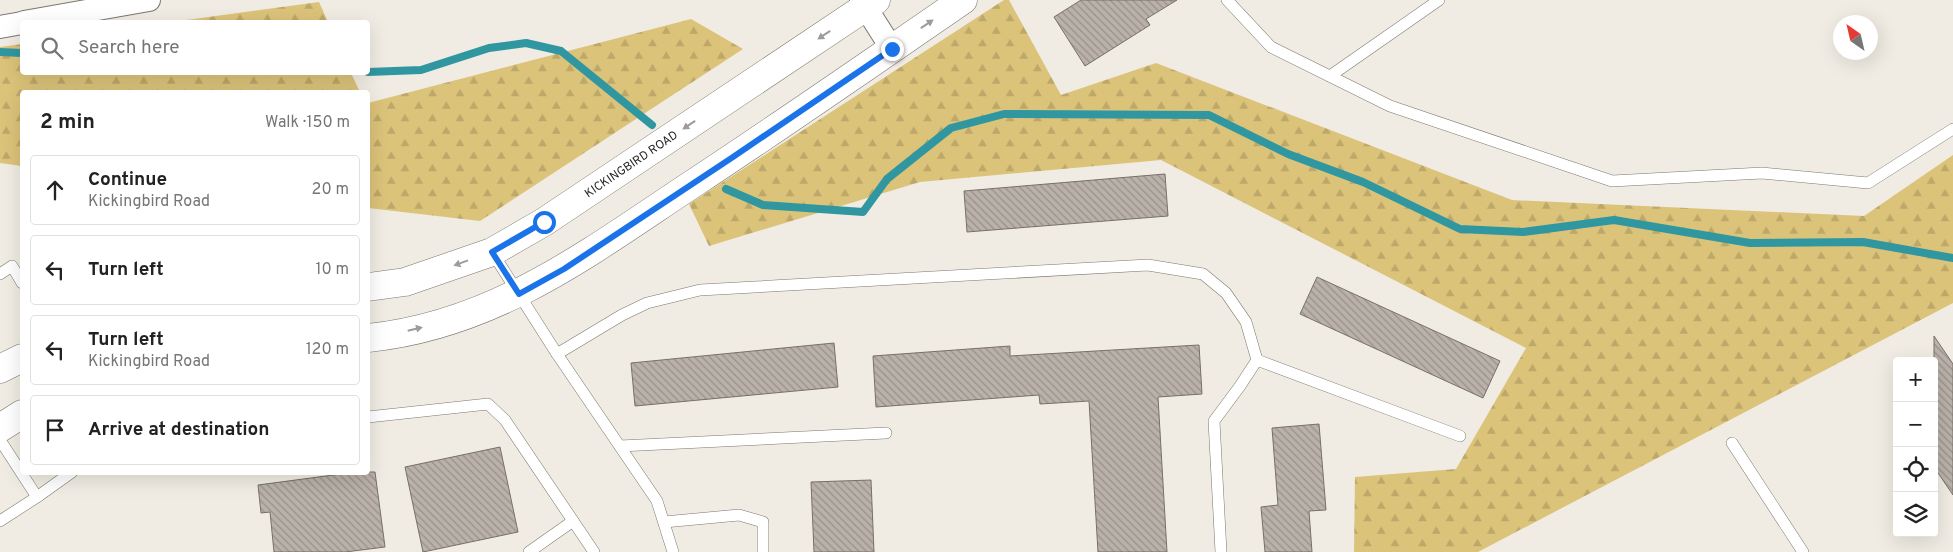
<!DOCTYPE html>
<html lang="en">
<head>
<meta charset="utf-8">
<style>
	body { margin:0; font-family:Overpass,sans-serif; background:#f6f6f6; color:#222 }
	.controls { position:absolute; right:15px; bottom:15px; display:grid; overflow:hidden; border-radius:5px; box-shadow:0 5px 20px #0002 }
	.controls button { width:45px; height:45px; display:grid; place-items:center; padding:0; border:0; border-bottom:1px solid #e0e0e0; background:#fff; color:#222; font:25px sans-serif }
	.compass { position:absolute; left:1833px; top:15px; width:45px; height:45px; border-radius:50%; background:#fff; box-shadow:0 5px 20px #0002; rotate:326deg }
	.stop { position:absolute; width:15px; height:15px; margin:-11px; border:4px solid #1a73e8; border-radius:50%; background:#fff }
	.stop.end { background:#1a73e8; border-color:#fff; box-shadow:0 1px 5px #0008 }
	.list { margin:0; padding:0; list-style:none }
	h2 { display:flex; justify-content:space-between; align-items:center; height:65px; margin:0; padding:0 20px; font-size:21px }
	h2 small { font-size:16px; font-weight:400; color:#767676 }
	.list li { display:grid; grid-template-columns:32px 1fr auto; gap:15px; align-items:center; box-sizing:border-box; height:70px; margin:0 10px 10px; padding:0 10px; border:1px solid #e0e0e0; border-radius:5px }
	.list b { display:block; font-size:19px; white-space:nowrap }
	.list p { margin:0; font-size:16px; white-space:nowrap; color:#767676 }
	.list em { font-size:16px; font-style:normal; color:#767676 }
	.icon { flex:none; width:28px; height:28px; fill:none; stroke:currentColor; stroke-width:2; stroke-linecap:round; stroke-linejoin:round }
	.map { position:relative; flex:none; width:1953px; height:552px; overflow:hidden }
	.search { position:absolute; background:#fff; box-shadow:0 5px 20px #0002; left:20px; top:20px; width:350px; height:55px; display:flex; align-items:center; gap:12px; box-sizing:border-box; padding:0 18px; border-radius:5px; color:#767676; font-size:19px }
	.panel { position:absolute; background:#fff; box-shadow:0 5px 20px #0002; left:20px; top:90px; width:350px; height:385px; border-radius:5px }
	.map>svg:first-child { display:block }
	.forest { fill:url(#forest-firs) }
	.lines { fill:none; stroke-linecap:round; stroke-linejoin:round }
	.stream { stroke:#3097a1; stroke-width:8 }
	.building { fill:url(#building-back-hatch); stroke:#776f69 }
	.service-casing { stroke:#7b786f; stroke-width:12 }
	.minor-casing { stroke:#7b786f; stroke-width:24 }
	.tertiary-casing { stroke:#7b786f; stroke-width:29 }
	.service { stroke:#fff; stroke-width:11 }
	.minor { stroke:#fff; stroke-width:22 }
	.tertiary { stroke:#fff; stroke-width:28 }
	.oneway { fill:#9d9c9b }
	.route { stroke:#1a73e8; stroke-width:6 }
	.labels { text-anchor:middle; stroke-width:4; stroke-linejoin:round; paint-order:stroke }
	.street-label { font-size:12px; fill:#252420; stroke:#fff }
</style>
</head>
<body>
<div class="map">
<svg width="1953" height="552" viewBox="0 0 1953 552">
	<defs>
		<pattern id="forest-firs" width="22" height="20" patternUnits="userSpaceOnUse" patternTransform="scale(1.25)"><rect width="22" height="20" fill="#dcc37a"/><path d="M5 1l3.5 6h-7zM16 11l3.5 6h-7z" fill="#bda769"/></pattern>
		<pattern id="building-back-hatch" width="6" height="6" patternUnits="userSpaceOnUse" patternTransform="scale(1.25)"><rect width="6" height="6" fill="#bab2aa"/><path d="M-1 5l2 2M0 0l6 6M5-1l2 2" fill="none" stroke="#97918a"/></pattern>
	</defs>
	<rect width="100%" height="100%" fill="#f0ece3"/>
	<g class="forest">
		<polygon points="1004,0 1009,0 1061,95 1156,63 1512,200 1864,216 1953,155 1953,303 1478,552 1354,552 1355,477 1456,469 1526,348 1161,160 920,182 709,246 689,204"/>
		<polygon points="319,2 328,22 172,22"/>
		<polygon points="691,19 743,49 480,221 368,208 368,103"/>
		<polygon points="22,44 22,72 351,73 360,92 22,92 22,166 0,163 0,47"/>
	</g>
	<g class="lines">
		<g class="stream">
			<polyline points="0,52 22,53"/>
			<polyline points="368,72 421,70 489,48 526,43 561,51 652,125"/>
			<polyline points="726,189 763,205 863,212 887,179 951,128 1004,114 1209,115 1288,154 1363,182 1460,229 1523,232 1614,220 1750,243 1863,242 1953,258"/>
		</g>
	</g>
	<g class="building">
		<polygon points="1081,0 1177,0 1146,19 1150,25 1085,66 1054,17"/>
		<polygon points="1165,174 1168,216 967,232 964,191"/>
		<polygon points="1317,277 1500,361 1483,398 1300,314"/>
		<polygon points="1934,336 1953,364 1953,495 1934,467"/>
		<polygon points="834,343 838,387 635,406 631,363"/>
		<polygon points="1199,345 1202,394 1158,397 1167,552 1098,552 1089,401 1040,404 1039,395 876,407 873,356 1010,346 1010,356"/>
		<polygon points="1319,424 1326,510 1309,511 1312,552 1265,552 1261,507 1278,505 1272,428"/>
		<polygon points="500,447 518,532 423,552 405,467"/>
		<polygon points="341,472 375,472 385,547 345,552 274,552 270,512 261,513 258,485 341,474"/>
		<polygon points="871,480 874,552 814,552 811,482"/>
	</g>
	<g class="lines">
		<g class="service-casing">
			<g id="service">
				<polyline points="1227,0 1271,47 1390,106 1612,181 1762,173 1868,183 1953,129"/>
				<polyline points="1330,76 1439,0"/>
				<polyline points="492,252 557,354 657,501 673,552"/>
				<polyline points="0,274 12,266 22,283"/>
				<polyline points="557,354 622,315 647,303 700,290 1148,265 1203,274 1226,293 1246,322 1257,360 1240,386 1214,421 1221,552"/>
				<polyline points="1257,360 1460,436"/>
				<polyline points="368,417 488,404 505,420 594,552"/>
				<polyline points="0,440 37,497 72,472"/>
				<polyline points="1732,443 1803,552"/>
				<polyline points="620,446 886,433"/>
				<polyline points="0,521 37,497"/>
				<polyline points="664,522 739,515 763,522 763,552"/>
				<polyline points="529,552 573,521"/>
			</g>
		</g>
		<g class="minor-casing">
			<g id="minor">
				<polyline points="861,0 892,49"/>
				<polyline points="24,22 149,0"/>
				<polyline points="0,27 22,23"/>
			</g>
		</g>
		<g class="tertiary-casing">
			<g id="tertiary">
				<polyline points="368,287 405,282 492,252 544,222 876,0"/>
				<path d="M368,338C496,325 591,251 694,183C785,123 874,61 963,0"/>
				<polyline points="0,369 22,358"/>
				<polyline points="0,428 22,414"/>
			</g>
		</g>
		<use href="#service" class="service"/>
		<use href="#minor" class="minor"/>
		<use href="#tertiary" class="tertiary"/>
	</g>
	<defs><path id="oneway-solid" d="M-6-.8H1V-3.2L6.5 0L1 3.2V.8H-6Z" transform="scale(1.25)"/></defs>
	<g class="oneway">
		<use href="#oneway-solid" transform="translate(927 24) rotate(-34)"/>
		<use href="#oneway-solid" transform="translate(824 35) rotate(146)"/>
		<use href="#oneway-solid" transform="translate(689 125) rotate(146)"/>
		<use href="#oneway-solid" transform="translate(461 263) rotate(160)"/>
		<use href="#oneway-solid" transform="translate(415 329) rotate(-13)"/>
	</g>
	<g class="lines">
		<polyline class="route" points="544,222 492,252 519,294 564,269 733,157 892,49"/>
	</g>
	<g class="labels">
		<g class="street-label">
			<text transform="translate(631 164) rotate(-34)" y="4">KICKINGBIRD ROAD</text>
		</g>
	</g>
</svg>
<div class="controls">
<button>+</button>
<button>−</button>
<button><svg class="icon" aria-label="locate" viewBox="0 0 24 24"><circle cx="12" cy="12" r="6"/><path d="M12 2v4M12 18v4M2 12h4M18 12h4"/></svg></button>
<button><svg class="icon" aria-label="layers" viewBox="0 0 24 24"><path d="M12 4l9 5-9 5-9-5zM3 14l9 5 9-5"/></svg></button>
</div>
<svg class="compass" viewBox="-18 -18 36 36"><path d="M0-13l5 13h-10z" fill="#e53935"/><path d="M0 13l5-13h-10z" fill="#767676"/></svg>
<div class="stop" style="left:544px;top:222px"></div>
<div class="stop end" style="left:892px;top:49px"></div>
<div class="search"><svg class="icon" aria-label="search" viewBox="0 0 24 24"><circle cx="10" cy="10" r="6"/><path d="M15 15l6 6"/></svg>Search here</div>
<section class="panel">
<h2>2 min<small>Walk · 150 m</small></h2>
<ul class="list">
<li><svg class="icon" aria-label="ahead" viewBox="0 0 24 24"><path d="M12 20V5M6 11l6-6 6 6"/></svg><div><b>Continue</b><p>Kickingbird Road</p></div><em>20 m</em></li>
<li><svg class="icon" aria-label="left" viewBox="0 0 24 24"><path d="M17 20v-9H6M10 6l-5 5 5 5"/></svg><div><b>Turn left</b></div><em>10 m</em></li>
<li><svg class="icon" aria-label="left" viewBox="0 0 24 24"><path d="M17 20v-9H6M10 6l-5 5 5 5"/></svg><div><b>Turn left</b><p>Kickingbird Road</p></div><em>120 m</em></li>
<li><svg class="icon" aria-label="arrive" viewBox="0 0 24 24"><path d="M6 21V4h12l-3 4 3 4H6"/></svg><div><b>Arrive at destination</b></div></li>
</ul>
</section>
</div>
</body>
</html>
